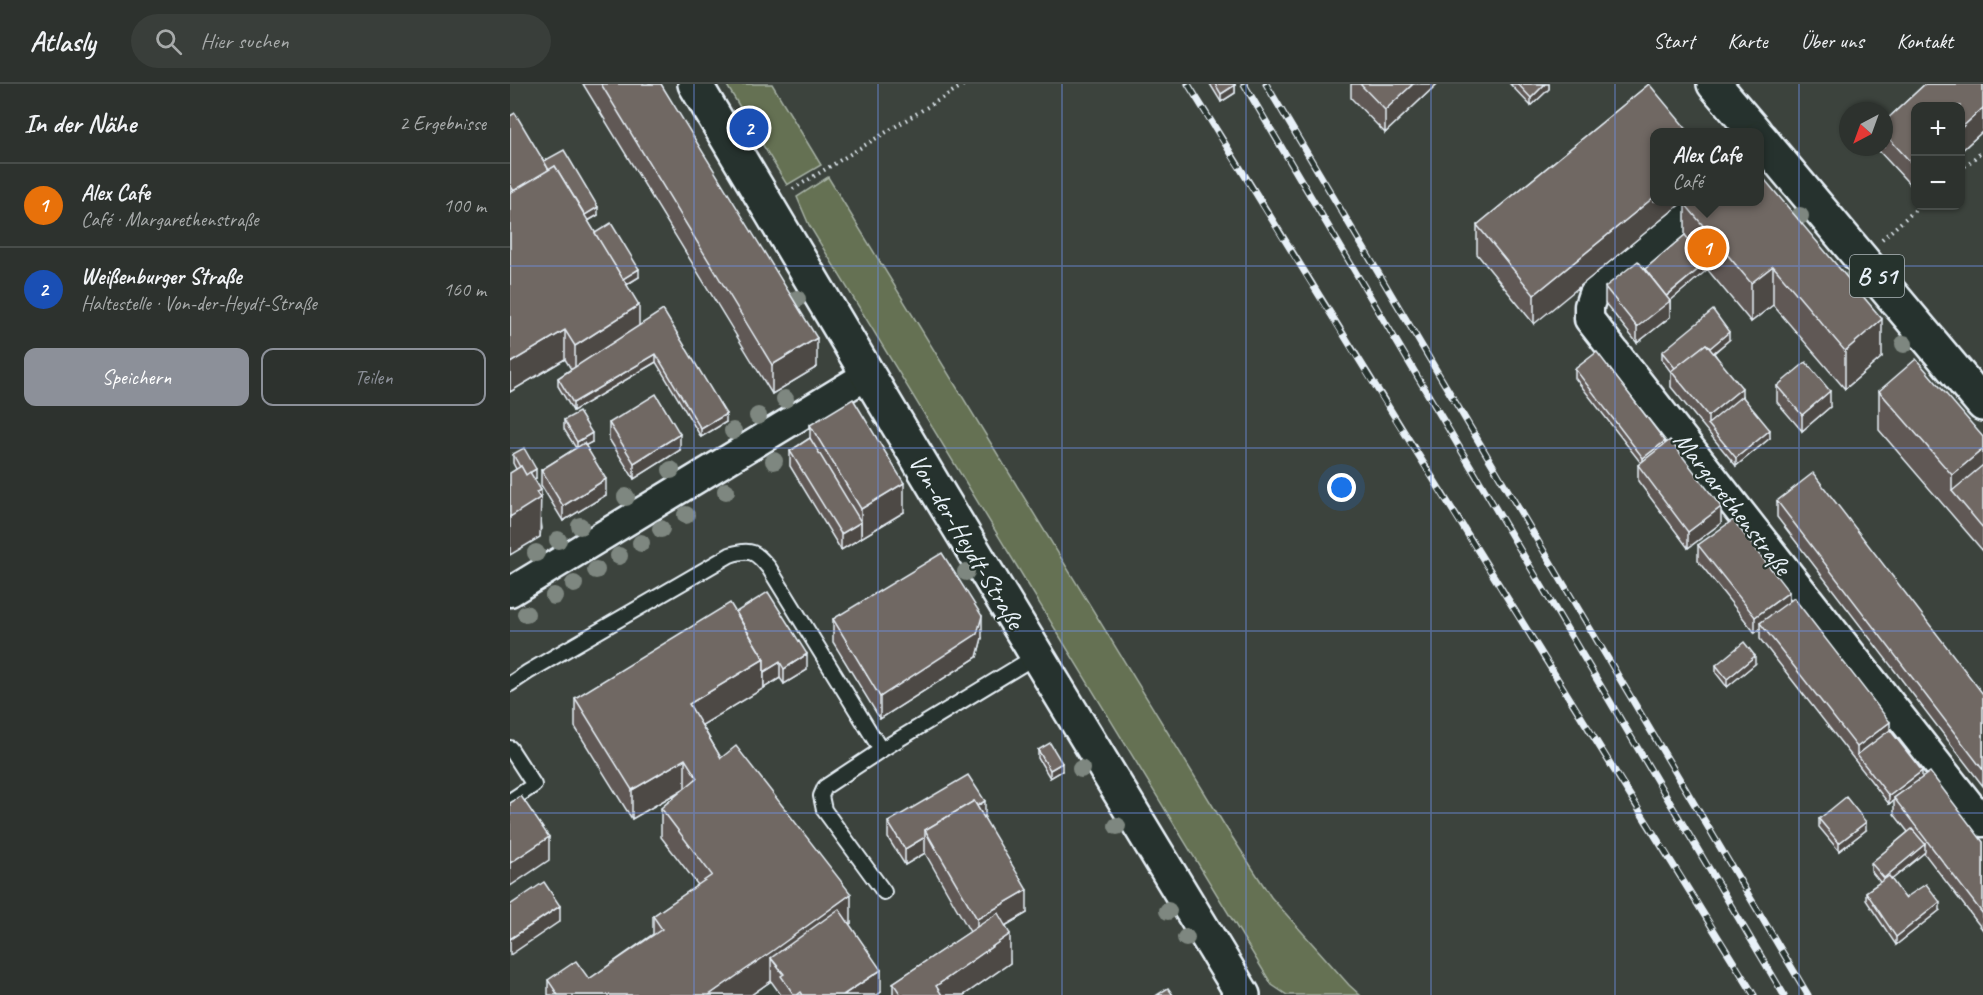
<!DOCTYPE html>
<html lang="de">
<head>
<meta charset="utf-8">
<style>
	body { margin:0; font-family:Caveat,sans-serif; background:#393e3a; color:#f1f3f6 }
	.controls { position:absolute; right:18px; top:18px; display:grid; overflow:hidden; border-radius:12px; box-shadow:0 2px 4px #0004 }
	.controls button { width:54px; height:54px; display:grid; place-items:center; padding:0; border:0; border-bottom:2px solid #484d4a; background:#2d322e; color:#f1f3f6; font:30px sans-serif }
	.compass { position:absolute; left:1329px; top:18px; width:54px; height:54px; border-radius:50%; background:#2d322e; box-shadow:0 2px 4px #0004; rotate:221deg }
	.you { position:absolute; left:832px; top:404px; width:21px; height:21px; margin:-15px; border:4px solid #fff; border-radius:50%; background:#1a73e8; box-shadow:0 0 0 9px #1a73e833 }
	.badge { display:grid; place-items:center; width:39px; height:39px; border-radius:50%; background:#8c9099; color:#fff; font-size:20px; font-weight:700 }
	.pin { position:absolute; translate:-50% -50%; border:3px solid #fff; box-shadow:0 2px 6px #0006 }
	.popup { position:absolute; left:1140px; top:44px; width:114px; height:78px; box-sizing:border-box; display:grid; place-content:center; border-radius:12px; background:#2d322e; filter:drop-shadow(0 2px 4px #0005); font-size:20px; white-space:nowrap; color:#a7aaaa }
	.popup b { font-size:22px; color:#f1f3f6 }
	.popup::after { content:''; position:absolute; left:50%; top:100%; margin-left:-12px; border:12px solid transparent; border-top-color:#2d322e }
	.list { margin:0; padding:0; list-style:none }
	h2 { display:flex; justify-content:space-between; align-items:center; height:78px; margin:0; padding:0 24px; font-size:26px }
	h2 small { font-size:20px; font-weight:400; color:#a7aaaa }
	.list li { display:grid; grid-template-columns:39px 1fr auto; gap:18px; align-items:center; box-sizing:border-box; height:84px; padding:0 24px; border-top:2px solid #484d4a }
	.list b { display:block; font-size:22px; white-space:nowrap }
	.list p { margin:0; font-size:20px; white-space:nowrap; color:#a7aaaa }
	.list em { font-size:20px; font-style:normal; color:#a7aaaa }
	.actions { display:flex; gap:12px; padding:18px 24px }
	.actions a { flex:1; padding:14px 0; border:2px solid #8c9099; border-radius:12px; text-align:center; font-size:21px; color:#8c9099 }
	.actions .main { background:#8c9099; color:#fff }
	.icon { flex:none; width:33px; height:33px; fill:none; stroke:currentColor; stroke-width:2; stroke-linecap:round; stroke-linejoin:round }
	.map { position:relative; flex:none; width:1473px; height:911px; overflow:hidden }
	header { display:flex; align-items:center; gap:36px; box-sizing:border-box; height:84px; padding:0 30px; background:#2d322e; border-bottom:2px solid #484d4a }
	header strong { font-size:28px }
	nav { display:flex; gap:33px; margin-inline-start:auto; font-size:21px }
	.search { width:420px; height:54px; background:#393e3a; display:flex; align-items:center; gap:15px; box-sizing:border-box; padding:0 21px; border-radius:33px; color:#a7aaaa; font-size:22px }
	main { display:flex }
	aside { flex:1; background:#2d322e }
	.map>svg:first-child { display:block }
	.green { fill:#657152; stroke:#a6b1a5; stroke-width:1.5 }
	.lines { fill:none; stroke-linecap:round; stroke-linejoin:round }
	.service-casing { stroke:#e8f1f8; stroke-width:18 }
	.minor-casing { stroke:#e8f1f8; stroke-width:33 }
	.secondary-casing { stroke:#e8f1f8; stroke-width:38 }
	.primary-casing { stroke:#e8f1f8; stroke-width:38 }
	.path { stroke:#e8f1f8; stroke-width:4; stroke-dasharray:1.5 4.5; stroke-linecap:butt }
	.service { stroke:#26332d; stroke-width:14 }
	.minor { stroke:#26332d; stroke-width:28 }
	.secondary { stroke:#26332d; stroke-width:33 }
	.primary { stroke:#26332d; stroke-width:33 }
	.rail-casing { stroke:#e8f1f8; stroke-width:7 }
	.rail { stroke:#26332d; stroke-width:4.5; stroke-dasharray:14; stroke-linecap:butt }
	.tree { fill:#7e8780 }
	.wall { fill:#605955; stroke:#e8f1f8; stroke-width:1.5 }
	.shaded-wall { fill:#4e4845; stroke:#e8f1f8; stroke-width:1.5 }
	.building { fill:#706763; stroke:#e8f1f8; stroke-width:1.5 }
	.grid { fill:none; stroke:#6e8fe5; stroke-width:1.5; stroke-opacity:0.55 }
	.labels { text-anchor:middle; stroke-width:4.5; stroke-linejoin:round; paint-order:stroke }
	.shield { fill:#26332d; stroke:#aeb8bb; stroke-width:1.5 }
	.shield-label { font-size:24px; font-weight:bold; fill:#e8f1f8 }
	.street-label { font-size:26px; fill:#e8f1f8; stroke:#26332d }
</style>
</head>
<body>
<header>
<strong>Atlasly</strong>
<div class="search"><svg class="icon" aria-label="search" viewBox="0 0 24 24"><circle cx="10" cy="10" r="6"/><path d="M15 15l6 6"/></svg>Hier suchen</div>
<nav><a>Start</a><a>Karte</a><a>Über uns</a><a>Kontakt</a></nav>
</header>
<main>
<aside>
<h2>In der Nähe<small>2 Ergebnisse</small></h2>
<ul class="list">
<li><span class="badge" style="background:#e8710a">1</span><div><b>Alex Cafe</b><p>Café · Margarethenstraße</p></div><em>100 m</em></li>
<li><span class="badge" style="background:#1a4fb4">2</span><div><b>Weißenburger Straße</b><p>Haltestelle · Von-der-Heydt-Straße</p></div><em>160 m</em></li>
</ul>
<div class="actions"><a class="main">Speichern</a><a>Teilen</a></div>
</aside>
<div class="map">
<svg width="1473" height="911" viewBox="0 0 1473 911">
	<rect width="100%" height="100%" fill="#3c433d"/>
	<filter id="ink" filterUnits="userSpaceOnUse"><feTurbulence type="fractalNoise" baseFrequency=".0167" numOctaves="2"/><feDisplacementMap in="SourceGraphic" scale="12" xChannelSelector="R" yChannelSelector="G"/><feConvolveMatrix kernelMatrix="1 2 1 2 8 2 1 2 1" color-interpolation-filters="sRGB"/></filter>
	<g filter="url(#ink)">
		<g class="green">
			<polygon points="216,0 262,0 311,81 277,101"/>
			<polygon points="318,93 715,742 761,813 839,901 850,911 777,911 762,901 299,141 287,113"/>
		</g>
		<g class="lines">
			<g class="service-casing">
				<g id="service">
					<path d="M0,600L18,588L220,471C241,464 246,468 259,484L371,666"/>
					<polyline points="0,664 24,701 0,717"/>
					<polyline points="374,808 314,726 311,712 315,703 371,666 526,572"/>
				</g>
			</g>
			<g class="minor-casing">
				<g id="minor">
					<polyline points="1196,118 1083,210 1079,222 1079,235 1473,738"/>
					<polyline points="0,508 357,291"/>
				</g>
			</g>
			<g class="secondary-casing">
				<polyline id="secondary" points="185,0 432,415 733,911"/>
			</g>
			<g class="primary-casing">
				<g id="primary">
					<polyline points="1204,0 1245,48"/>
					<polyline points="1250,54 1473,320"/>
				</g>
			</g>
			<g class="path">
				<polyline points="1450,86 1473,67"/>
				<polyline points="283,105 455,0"/>
				<polyline points="1372,155 1410,122"/>
			</g>
			<use href="#service" class="service"/>
			<use href="#minor" class="minor"/>
			<use href="#secondary" class="secondary"/>
			<use href="#primary" class="primary"/>
			<g class="rail-casing">
				<g id="rail">
					<path d="M678,0C865,304 1056,607 1244,911"/>
					<polyline points="734,0 1274,911"/>
					<polyline points="756,0 1298,911"/>
				</g>
			</g>
			<use href="#rail" class="rail"/>
		</g>
		<g class="tree">
			<circle cx="1290" cy="132" r="9"/>
			<circle cx="1342" cy="195" r="9"/>
			<circle cx="287" cy="215" r="9"/>
			<circle cx="1394" cy="260" r="9"/>
			<circle cx="275" cy="315" r="9"/>
			<circle cx="248" cy="332" r="9"/>
			<circle cx="223" cy="347" r="9"/>
			<circle cx="264" cy="377" r="9"/>
			<circle cx="161" cy="386" r="9"/>
			<circle cx="216" cy="407" r="9"/>
			<circle cx="116" cy="413" r="9"/>
			<circle cx="176" cy="431" r="9"/>
			<circle cx="70" cy="442" r="9"/>
			<circle cx="151" cy="445" r="9"/>
			<circle cx="48" cy="456" r="9"/>
			<circle cx="131" cy="459" r="9"/>
			<circle cx="26" cy="469" r="9"/>
			<circle cx="109" cy="472" r="9"/>
			<circle cx="86" cy="486" r="9"/>
			<circle cx="456" cy="488" r="9"/>
			<circle cx="64" cy="500" r="9"/>
			<circle cx="44" cy="512" r="9"/>
			<circle cx="16" cy="530" r="9"/>
			<circle cx="571" cy="685" r="9"/>
			<circle cx="607" cy="742" r="9"/>
			<circle cx="658" cy="827" r="9"/>
			<circle cx="676" cy="854" r="9"/>
		</g>
		<g class="wall">
			<polygon points="73,0 151,0 307,283 262,310"/>
			<polygon points="700,0 725,0 725,9 711,18"/>
			<polygon points="841,0 927,0 875,49 841,14"/>
			<polygon points="1000,0 1039,0 1039,5 1021,22"/>
			<polygon points="1139,0 1024,240 967,170 967,141"/>
			<polygon points="1415,0 1473,0 1473,47 1450,68 1450,22 1406,22 1406,107 1368,66 1368,63 1374,63 1374,38"/>
			<polygon points="0,32 34,77 88,131 78,137 85,149 129,193 117,201 129,242 216,338 191,353 146,278 63,327 48,302 48,294 61,285 55,275 0,308"/>
			<polygon points="1250,117 1372,273 1335,305 1263,221 1241,238 1197,185 1160,217 1160,233 1127,259 1095,219 1095,203 1135,185 1175,151 1175,120"/>
			<polygon points="1219,256 1204,269 1260,354 1226,382 1161,303 1161,288 1152,276 1152,268"/>
			<polygon points="1065,285 1155,360 1211,439 1178,464 1128,397 1128,381 1131,379 1065,294"/>
			<polygon points="1267,302 1320,323 1292,347 1267,318"/>
			<polygon points="1369,307 1473,353 1473,467 1369,346"/>
			<polygon points="54,336 82,358 75,361 96,411 53,437 31,401 31,386 66,364 54,345"/>
			<polygon points="99,339 170,366 124,395 99,355"/>
			<polygon points="300,341 394,428 331,466 280,382 280,367 300,354"/>
			<polygon points="3,370 26,394 24,395 31,444 30,453 6,385 3,379"/>
			<polygon points="1267,417 1473,610 1473,702 1267,433"/>
			<polygon points="1188,461 1279,517 1380,646 1412,694 1473,758 1473,846 1414,769 1381,796 1395,814 1430,826 1386,861 1356,816 1356,808 1370,798 1361,787 1361,779 1398,748 1384,730 1384,716 1379,720 1250,555 1250,545 1245,549 1188,477"/>
			<polygon points="226,528 297,586 274,600 270,594 192,641 211,674 341,839 339,840 371,908 367,911 271,911 261,897 241,911 38,911 38,896 79,895 143,850 143,832 188,801 151,753 151,724 175,704 122,735 65,643 65,614"/>
			<polygon points="323,535 472,554 467,573 370,635 323,558"/>
			<polygon points="1245,580 1217,603 1206,589 1206,581"/>
			<polygon points="528,666 552,687 540,694 528,674"/>
			<polygon points="475,733 474,734 517,829 495,842 500,879 454,911 383,911 383,899 460,848 415,769 395,781 378,754 378,738"/>
			<polygon points="1309,735 1356,746 1329,767 1309,743"/>
		</g>
		<g class="shaded-wall">
			<polygon points="903,0 927,0 875,49 875,26"/>
			<polygon points="1035,0 1039,0 1039,5 1021,22 1021,14"/>
			<polygon points="725,1 725,9 711,18 711,10"/>
			<polygon points="1473,24 1473,47 1450,68 1450,45"/>
			<polygon points="1144,113 1144,117 1174,117 1024,240 1024,211"/>
			<polygon points="88,123 88,131 66,144 66,136"/>
			<polygon points="1197,178 1197,186 1160,217 1160,233 1127,259 1127,243 1152,216"/>
			<polygon points="1263,182 1263,221 1241,238 1241,199"/>
			<polygon points="129,185 129,193 104,208 104,200"/>
			<polygon points="129,221 129,250 65,291 65,262"/>
			<polygon points="1372,235 1372,273 1335,305 1335,267"/>
			<polygon points="55,246 55,275 0,308 0,279"/>
			<polygon points="1219,248 1219,256 1169,297 1169,289"/>
			<polygon points="307,254 307,283 262,310 262,281"/>
			<polygon points="146,270 146,278 63,327 63,319"/>
			<polygon points="1232,304 1232,320 1198,340 1198,332"/>
			<polygon points="1320,307 1320,323 1292,347 1292,331"/>
			<polygon points="216,330 216,338 191,353 191,345"/>
			<polygon points="1260,346 1260,354 1226,382 1226,374"/>
			<polygon points="82,349 82,358 67,366 67,358"/>
			<polygon points="170,350 170,366 124,395 124,379"/>
			<polygon points="1155,357 1155,365 1133,382 1133,374"/>
			<polygon points="1473,365 1473,403 1442,407 1442,391"/>
			<polygon points="26,385 26,394 14,400 14,392"/>
			<polygon points="96,395 96,411 53,437 53,422"/>
			<polygon points="394,399 394,428 351,454 351,425"/>
			<polygon points="31,406 30,453 0,471 0,433 26,408"/>
			<polygon points="1211,423 1211,439 1178,464 1178,448"/>
			<polygon points="351,438 351,454 331,466 331,450"/>
			<polygon points="1279,508 1279,523 1250,539 1250,545 1245,549 1245,533"/>
			<polygon points="472,532 472,554 467,573 370,635 370,613"/>
			<polygon points="297,570 297,586 274,600 274,585"/>
			<polygon points="1245,572 1245,580 1217,603 1217,595"/>
			<polygon points="254,575 254,604 179,649 179,620"/>
			<polygon points="270,578 270,594 254,604 254,588"/>
			<polygon points="1380,638 1380,654 1347,671 1347,663"/>
			<polygon points="175,675 175,704 122,735 122,706"/>
			<polygon points="552,679 552,687 540,694 540,686"/>
			<polygon points="1412,687 1412,695 1384,714 1384,716 1379,720 1379,712"/>
			<polygon points="475,717 475,733 424,763 418,752"/>
			<polygon points="1356,738 1356,746 1329,767 1329,759"/>
			<polygon points="39,753 39,776 0,802 0,779"/>
			<polygon points="415,753 415,769 395,781 395,765"/>
			<polygon points="1415,760 1415,768 1374,802 1374,794"/>
			<polygon points="517,806 517,829 467,858 467,835"/>
			<polygon points="341,810 341,839 272,889 261,874 261,897 241,911 199,911"/>
			<polygon points="1430,818 1430,826 1386,861 1386,853"/>
			<polygon points="50,822 50,837 0,871 0,855"/>
			<polygon points="500,850 500,879 454,911 426,911 426,902"/>
			<polygon points="371,886 371,908 367,911 333,911"/>
		</g>
		<g class="building">
			<polygon points="91,0 151,0 307,254 262,281"/>
			<polygon points="705,0 725,0 725,1 711,10"/>
			<polygon points="850,0 903,0 875,26"/>
			<polygon points="1008,0 1035,0 1021,14"/>
			<polygon points="1139,0 1179,48 1144,48 1144,113 1024,211 967,141"/>
			<polygon points="1415,0 1473,0 1473,24 1450,45 1450,22 1406,22 1406,84 1374,49 1374,38"/>
			<polygon points="5,29 39,86 4,107 0,101 0,32"/>
			<polygon points="54,66 88,123 75,131 45,82 39,86 34,77"/>
			<polygon points="45,82 129,221 65,262 55,246 0,279 0,109"/>
			<polygon points="1250,90 1372,235 1335,267 1263,182 1241,199 1175,120 1179,117 1250,117"/>
			<polygon points="101,139 129,185 113,195 85,149"/>
			<polygon points="1175,151 1197,178 1156,212 1135,185"/>
			<polygon points="1128,177 1160,217 1127,243 1095,203"/>
			<polygon points="153,226 216,330 191,345 146,270 63,319 48,294"/>
			<polygon points="1203,226 1219,248 1200,264 1196,260 1165,284 1152,268"/>
			<polygon points="1196,260 1232,304 1198,332 1161,287"/>
			<polygon points="1087,268 1155,357 1133,374 1065,285"/>
			<polygon points="1406,275 1473,353 1473,365 1442,391 1369,307"/>
			<polygon points="1296,278 1320,307 1292,331 1267,302"/>
			<polygon points="146,310 170,350 124,379 99,339"/>
			<polygon points="1232,312 1260,346 1226,374 1198,340"/>
			<polygon points="343,315 394,399 351,425 300,341"/>
			<polygon points="69,328 82,349 67,358 54,336"/>
			<polygon points="300,354 351,438 331,450 280,367"/>
			<polygon points="1160,356 1211,423 1178,448 1128,381"/>
			<polygon points="74,359 96,395 53,422 31,386"/>
			<polygon points="14,364 26,385 16,391 11,382 10,383 3,370"/>
			<polygon points="1473,381 1473,444 1442,407"/>
			<polygon points="11,382 16,391 20,388 31,406 26,408 30,414 0,433 0,389"/>
			<polygon points="1303,389 1473,610 1473,686 1267,417"/>
			<polygon points="1223,436 1279,508 1245,533 1188,461"/>
			<polygon points="432,469 472,532 467,550 370,613 323,535"/>
			<polygon points="258,508 297,570 274,585 270,578 254,588 254,575 226,528"/>
			<polygon points="1284,514 1380,638 1347,663 1250,539"/>
			<polygon points="220,519 254,575 179,620 211,674 226,662 341,810 261,868 199,911 48,911 38,896 66,877 79,895 152,845 143,832 202,791 151,724 187,694 175,675 122,706 65,614"/>
			<polygon points="1234,558 1245,572 1217,595 1206,581"/>
			<polygon points="1380,646 1412,687 1379,712 1347,671"/>
			<polygon points="540,659 552,679 540,686 528,666"/>
			<polygon points="1420,688 1473,758 1473,830 1384,714"/>
			<polygon points="458,691 475,717 467,722 464,717 415,746 415,753 395,765 378,738"/>
			<polygon points="11,712 39,753 0,779 0,719"/>
			<polygon points="1336,713 1356,738 1329,759 1309,735"/>
			<polygon points="464,717 517,806 467,835 415,746"/>
			<polygon points="1402,745 1415,760 1374,794 1361,779"/>
			<polygon points="1379,792 1395,814 1416,800 1430,818 1386,853 1356,808"/>
			<polygon points="34,798 50,822 0,855 0,821"/>
			<polygon points="329,825 371,886 333,911 293,911 291,908 287,911 284,911 271,892 274,890 261,874"/>
			<polygon points="488,829 500,850 426,902 432,911 391,911 383,899"/>
			<polygon points="658,904 663,911 647,911"/>
		</g>
	</g>
	<path class="grid" d="M184,0V911M368,0V911M552,0V911M736,0V911M921,0V911M1105,0V911M1289,0V911M0,182H1473M0,364H1473M0,547H1473M0,729H1473"/>
	<g class="labels">
		<rect class="shield" x="1340" y="171" width="54" height="42" rx="4.5"/>
		<g class="shield-label">
			<text x="1367" y="200">B 51</text>
		</g>
		<g class="street-label">
			<text transform="translate(1223 419) rotate(52)" y="9">Margarethenstraße</text>
			<text transform="translate(457 457) rotate(59)" y="9">Von-der-Heydt-Straße</text>
		</g>
	</g>
</svg>
<div class="controls">
<button>+</button>
<button>−</button>
</div>
<svg class="compass" viewBox="-18 -18 36 36"><path d="M0-13l5 13h-10z" fill="#e53935"/><path d="M0 13l5-13h-10z" fill="#a7aaaa"/></svg>
<div class="you"></div>
<div class="pin badge" style="left:1197px;top:164px;background:#e8710a">1</div>
<div class="popup"><b>Alex Cafe</b>Café</div>
<div class="pin badge" style="left:239px;top:44px;background:#1a4fb4">2</div>
</div>
</main>
</body>
</html>
